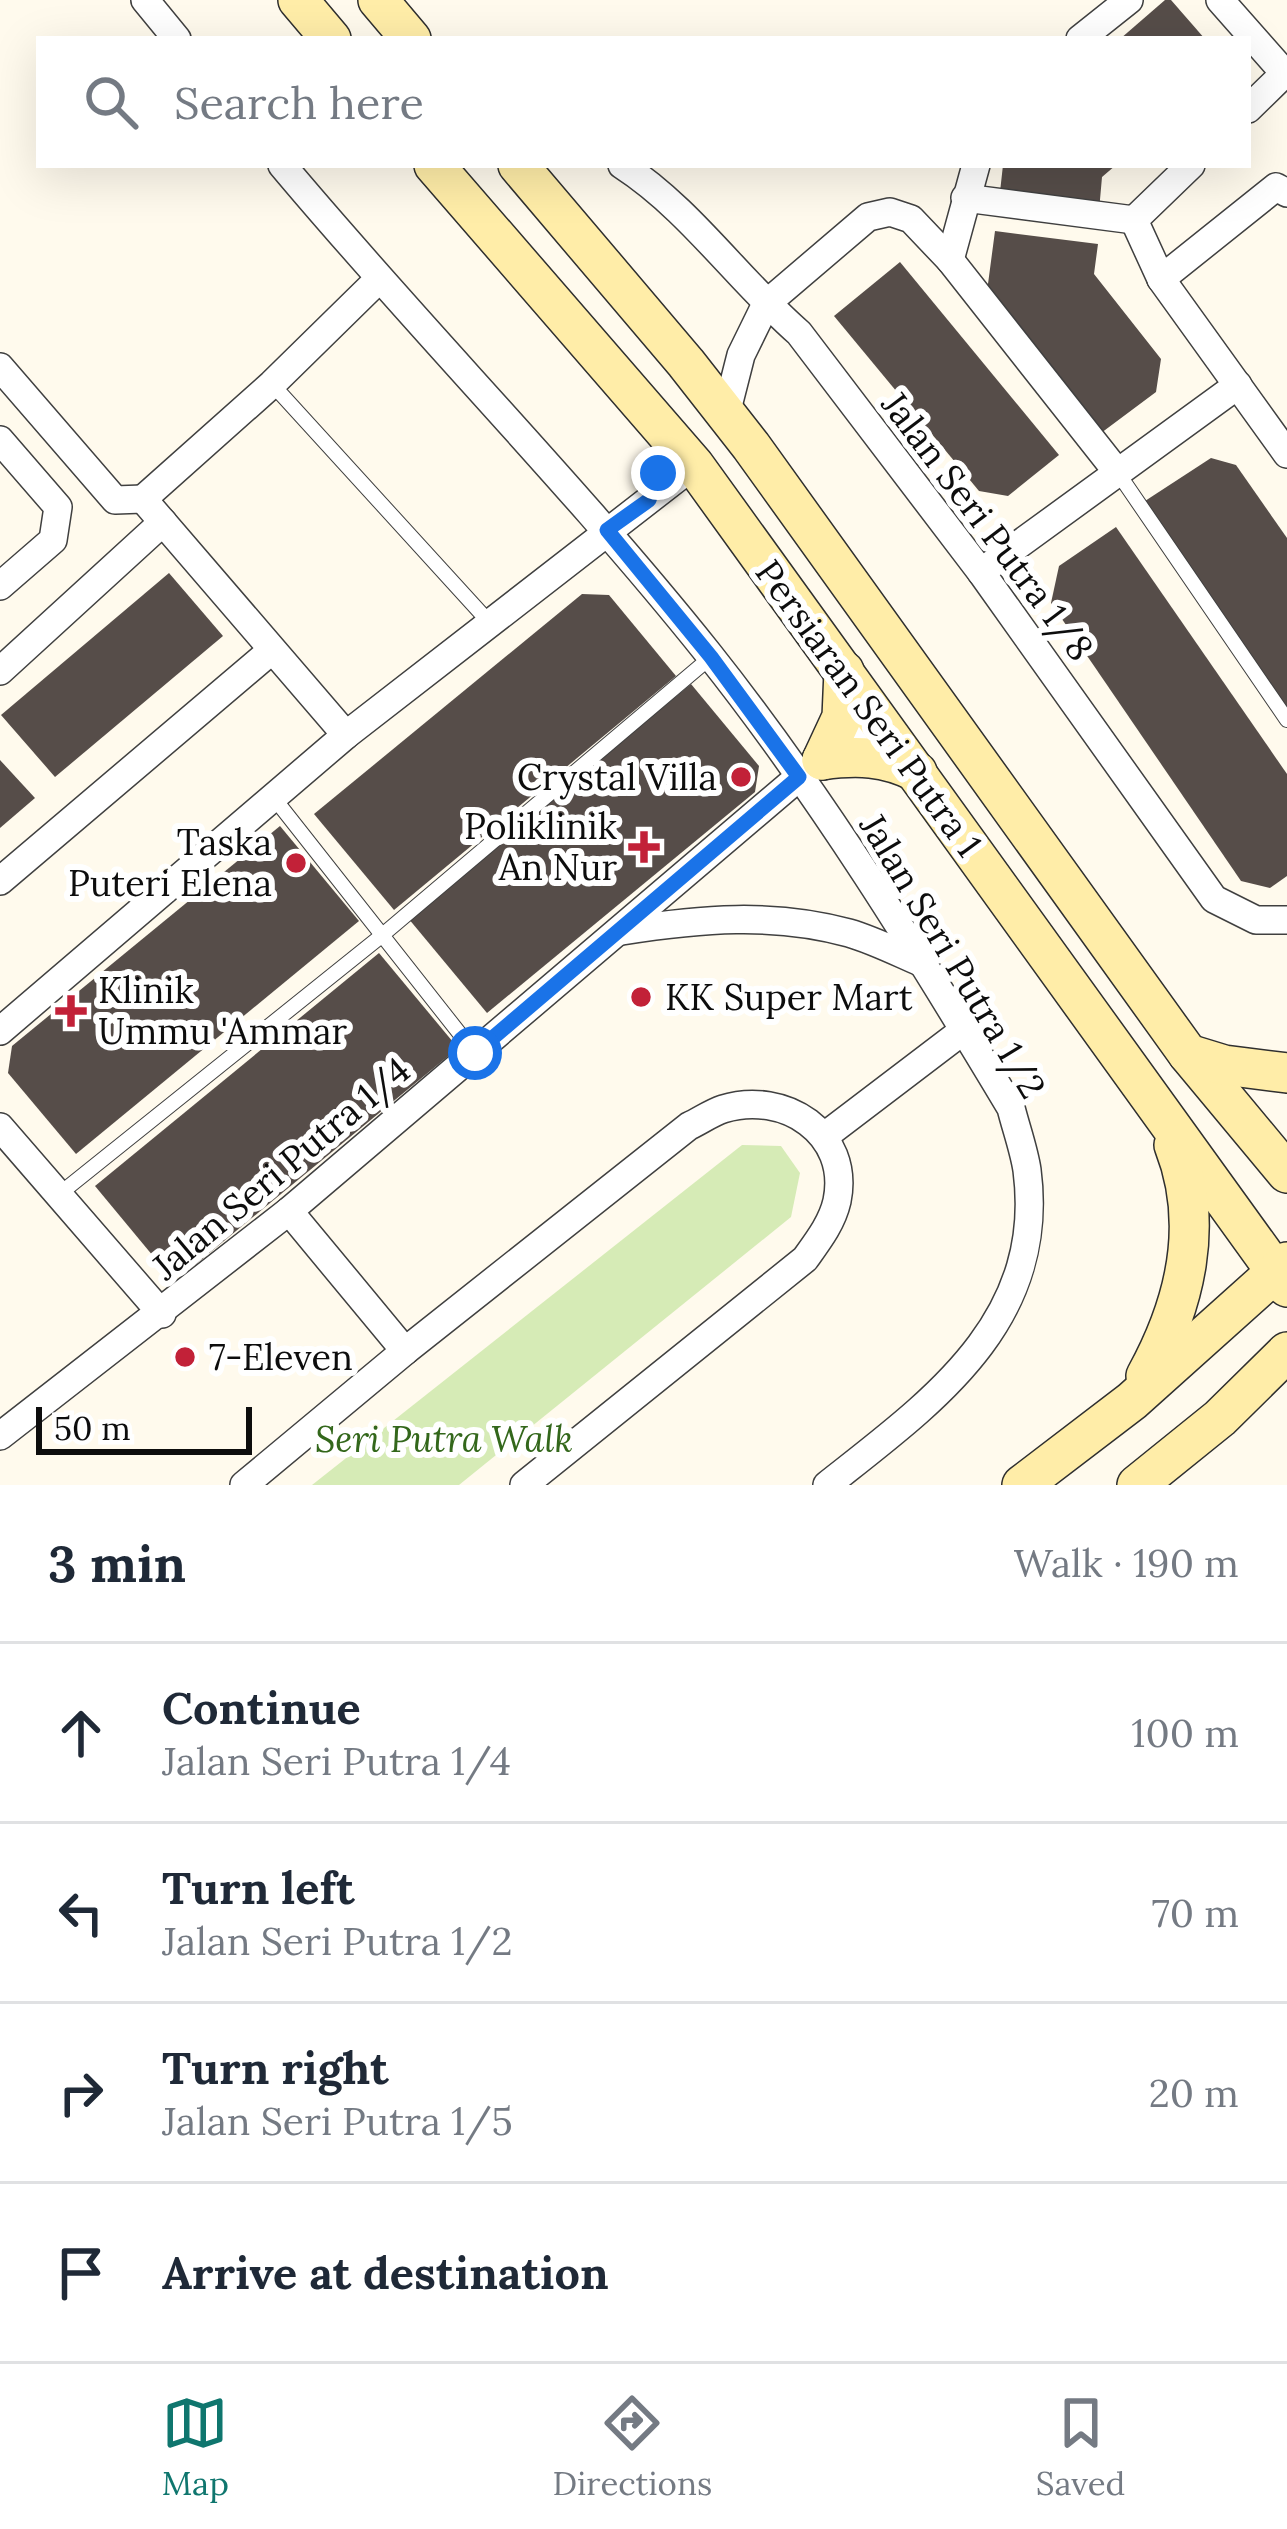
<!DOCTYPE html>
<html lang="en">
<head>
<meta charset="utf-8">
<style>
	body { margin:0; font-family:Lora,serif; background:#f2f2f3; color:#1f2937 }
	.scale { position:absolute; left:36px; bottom:30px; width:216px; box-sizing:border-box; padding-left:12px; border:6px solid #0d0d0d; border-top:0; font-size:33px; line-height:42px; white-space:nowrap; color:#0d0d0d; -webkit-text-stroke:9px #fff; paint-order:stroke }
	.stop { position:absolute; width:36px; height:36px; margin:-27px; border:9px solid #1a73e8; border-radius:50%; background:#fff }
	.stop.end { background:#1a73e8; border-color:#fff; box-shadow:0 3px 12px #0008 }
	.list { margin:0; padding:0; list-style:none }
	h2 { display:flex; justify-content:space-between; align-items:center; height:156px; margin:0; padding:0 48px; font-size:51px }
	h2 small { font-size:39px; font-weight:400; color:#747a83 }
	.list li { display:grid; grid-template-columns:78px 1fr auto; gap:36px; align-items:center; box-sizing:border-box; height:180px; padding:0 48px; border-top:3px solid #e0e1e3 }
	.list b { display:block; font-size:45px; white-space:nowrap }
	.list p { margin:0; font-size:39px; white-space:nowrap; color:#747a83 }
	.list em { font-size:39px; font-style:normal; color:#747a83 }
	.icon { flex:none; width:66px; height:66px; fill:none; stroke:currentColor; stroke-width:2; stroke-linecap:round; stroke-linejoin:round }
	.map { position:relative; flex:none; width:1287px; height:1485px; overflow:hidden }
	.search { position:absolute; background:#fff; box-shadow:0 12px 48px #0002; left:36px; right:36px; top:36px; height:132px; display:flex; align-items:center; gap:30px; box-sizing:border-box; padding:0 42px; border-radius:0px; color:#747a83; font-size:45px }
	.sheet { height:876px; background:#fff }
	nav { display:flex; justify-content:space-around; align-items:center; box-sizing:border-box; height:168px; border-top:3px solid #e0e1e3; background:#fff; font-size:33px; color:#747a83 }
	nav a { display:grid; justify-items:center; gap:6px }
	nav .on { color:#0f766e }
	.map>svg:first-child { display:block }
	.green { fill:#d6ebb6 }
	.building { fill:#564d49 }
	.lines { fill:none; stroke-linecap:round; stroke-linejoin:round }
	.lane-casing { stroke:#404040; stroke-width:16 }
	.street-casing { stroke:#404040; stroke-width:30 }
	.secondary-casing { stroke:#2f2f2f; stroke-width:42 }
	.lane { stroke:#fff; stroke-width:14 }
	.street { stroke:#fff; stroke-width:27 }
	.secondary { stroke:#ffeda8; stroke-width:39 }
	.route { stroke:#1a73e8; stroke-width:15 }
	.poi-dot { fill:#c22138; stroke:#fff; stroke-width:4.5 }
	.labels { text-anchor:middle; stroke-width:12; stroke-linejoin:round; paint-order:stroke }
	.street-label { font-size:36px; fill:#0d0d0d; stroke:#fff }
	.poi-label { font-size:36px; fill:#0d0d0d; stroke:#fff; text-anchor:end }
	.park-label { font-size:36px; font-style:italic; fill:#33671b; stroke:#fff }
</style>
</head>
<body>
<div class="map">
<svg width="1287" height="1485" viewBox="0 0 1287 1485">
	<rect width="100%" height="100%" fill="#fffaed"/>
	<polygon class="green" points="742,1145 781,1146 800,1173 791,1217 459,1485 312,1485"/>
	<g class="building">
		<polygon points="1165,0 1171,0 1205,39 1120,39"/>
		<polygon points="1003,165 1116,165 1102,177 1099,211 999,201"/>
		<polygon points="995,231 1098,244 1094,274 1161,359 1156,392 1093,439 986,299"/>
		<polygon points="900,262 1059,455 1008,496 979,491 834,316"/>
		<polygon points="1211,458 1236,465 1287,538 1287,715 1145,501"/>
		<polygon points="1116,527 1287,774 1287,876 1270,888 1241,881 1051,603 1059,566"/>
		<polygon points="169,573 223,636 55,777 1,715"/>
		<polygon points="582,594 609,595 676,676 394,910 314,814"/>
		<polygon points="691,684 759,766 755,792 487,1013 408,918"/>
		<polygon points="0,760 35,798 0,828"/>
		<polygon points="280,826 359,921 76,1154 8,1073 12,1046"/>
		<polygon points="379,953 458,1048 190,1269 163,1268 95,1186"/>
	</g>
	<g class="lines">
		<g class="lane-casing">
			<g id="lane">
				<polyline points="272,384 489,622"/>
				<polyline points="1118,473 1287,720"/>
				<polyline points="274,798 475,1053"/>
				<polyline points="57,1196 380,937 711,657"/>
			</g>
		</g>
		<g class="street-casing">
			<g id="street">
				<polyline points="145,0 177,39"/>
				<polyline points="1220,0 1287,76"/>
				<polyline points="1080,39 1129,0"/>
				<polyline points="1248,109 1287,71"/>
				<path d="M282,165C421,331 573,484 708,653C821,795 918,953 1011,1108C1016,1128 1024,1150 1027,1170C1047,1322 932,1402 827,1485"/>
				<path d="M622,165C690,209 738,280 799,333L981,572L1214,899L1256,920H1287"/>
				<polyline points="1191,165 1134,220 1161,279 1287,454"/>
				<polyline points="965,198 1134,220"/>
				<polyline points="950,260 976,165"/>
				<polyline points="1161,279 1276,187 1287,193"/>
				<polyline points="0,367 115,500 143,499"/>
				<polyline points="726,414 741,355 766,304 868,217 890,212 911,219 950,260 1118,473"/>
				<polyline points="0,440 58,507 53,540 0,586"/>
				<polyline points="981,572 1238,385"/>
				<polyline points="0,671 163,522"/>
				<polyline points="346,735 143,499 272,384 378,280"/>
				<polyline points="0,881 272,650"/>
				<path d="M622,931C699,919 773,912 849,933C873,940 897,952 920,962"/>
				<polyline points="0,1031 346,735 694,465"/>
				<polyline points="0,1127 162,1314"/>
				<polyline points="826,1135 964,1030"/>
				<polyline points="289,1211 405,1351"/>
				<polyline points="0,1436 289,1211 799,777 878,719"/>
				<path d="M244,1485L405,1351L689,1126C700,1121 711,1113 723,1109C784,1090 851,1133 837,1201C832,1223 818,1241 805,1259L524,1485"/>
			</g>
		</g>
		<g class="secondary-casing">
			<g id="secondary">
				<polyline points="298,0 331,39"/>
				<polyline points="378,0 411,39"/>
				<polyline points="434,165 694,465 1287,1287"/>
				<polyline points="518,165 686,363 751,446 1188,1054 1287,1173"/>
				<path d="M822,760C857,755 885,756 917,772"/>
				<polyline points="822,760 842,717 844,671"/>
				<polyline points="1188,1054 1224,1065 1287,1073"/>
				<path d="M1146,1376C1185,1305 1205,1224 1174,1145"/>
				<polyline points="1022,1485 1132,1401 1287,1262"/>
				<polyline points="1137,1485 1220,1418 1287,1352"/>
			</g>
		</g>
		<use href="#lane" class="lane"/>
		<use href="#street" class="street"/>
		<use href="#secondary" class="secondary"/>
	</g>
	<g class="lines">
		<polyline class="route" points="475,1053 799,777 711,657 607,530 649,500 658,473"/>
	</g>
	<g class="poi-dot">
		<circle cx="741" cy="777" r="12"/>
		<path d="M638 829h12v12h12v12h-12v12h-12v-12h-12v-12h12z"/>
		<circle cx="296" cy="863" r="12"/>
		<circle cx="641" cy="997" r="12"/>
		<path d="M65 993h12v12h12v12h-12v12h-12v-12h-12v-12h12z"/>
		<circle cx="185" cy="1357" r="12"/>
	</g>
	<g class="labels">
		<g class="street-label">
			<text transform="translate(988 526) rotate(53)" y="13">Jalan Seri Putra 1/8</text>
			<text transform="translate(869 708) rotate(54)" y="13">Persiaran Seri Putra 1</text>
			<text transform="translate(953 956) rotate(59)" y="13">Jalan Seri Putra 1/2</text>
			<text transform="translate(281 1168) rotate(-40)" y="13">Jalan Seri Putra 1/4</text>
		</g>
		<g class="poi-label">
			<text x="717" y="790">Crystal Villa</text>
			<text x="617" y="839">Poliklinik<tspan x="617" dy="41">An Nur</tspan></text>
			<text x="272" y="855">Taska<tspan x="272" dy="41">Puteri Elena</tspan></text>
			<text x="98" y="1003" text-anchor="start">Klinik<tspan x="98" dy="41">Ummu 'Ammar</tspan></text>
			<text x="665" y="1010" text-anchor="start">KK Super Mart</text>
			<text x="209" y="1370" text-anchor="start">7-Eleven</text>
		</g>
		<g class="park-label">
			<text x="444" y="1452">Seri Putra Walk</text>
		</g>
	</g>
</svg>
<div class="scale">50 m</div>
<div class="stop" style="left:475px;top:1053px"></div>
<div class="stop end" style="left:658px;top:473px"></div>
<div class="search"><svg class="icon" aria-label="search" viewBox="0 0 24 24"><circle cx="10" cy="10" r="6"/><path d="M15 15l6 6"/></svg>Search here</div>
</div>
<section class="sheet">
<h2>3 min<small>Walk · 190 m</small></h2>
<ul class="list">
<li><svg class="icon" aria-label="ahead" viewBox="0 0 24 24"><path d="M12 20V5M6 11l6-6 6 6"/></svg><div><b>Continue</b><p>Jalan Seri Putra 1/4</p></div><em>100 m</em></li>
<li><svg class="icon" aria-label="left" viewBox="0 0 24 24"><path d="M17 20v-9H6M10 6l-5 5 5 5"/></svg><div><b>Turn left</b><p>Jalan Seri Putra 1/2</p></div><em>70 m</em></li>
<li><svg class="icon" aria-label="right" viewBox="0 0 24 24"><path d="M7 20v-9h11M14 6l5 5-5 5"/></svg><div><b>Turn right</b><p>Jalan Seri Putra 1/5</p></div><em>20 m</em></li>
<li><svg class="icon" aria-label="arrive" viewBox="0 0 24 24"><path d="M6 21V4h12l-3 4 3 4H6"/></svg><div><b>Arrive at destination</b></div></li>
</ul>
</section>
<nav>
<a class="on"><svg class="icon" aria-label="map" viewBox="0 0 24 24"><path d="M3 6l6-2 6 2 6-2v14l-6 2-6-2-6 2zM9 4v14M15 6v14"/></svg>Map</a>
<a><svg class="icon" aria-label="directions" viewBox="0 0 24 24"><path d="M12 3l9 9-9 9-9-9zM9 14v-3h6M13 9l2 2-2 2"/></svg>Directions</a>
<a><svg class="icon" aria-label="saved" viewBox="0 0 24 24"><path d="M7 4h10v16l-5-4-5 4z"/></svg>Saved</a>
</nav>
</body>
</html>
